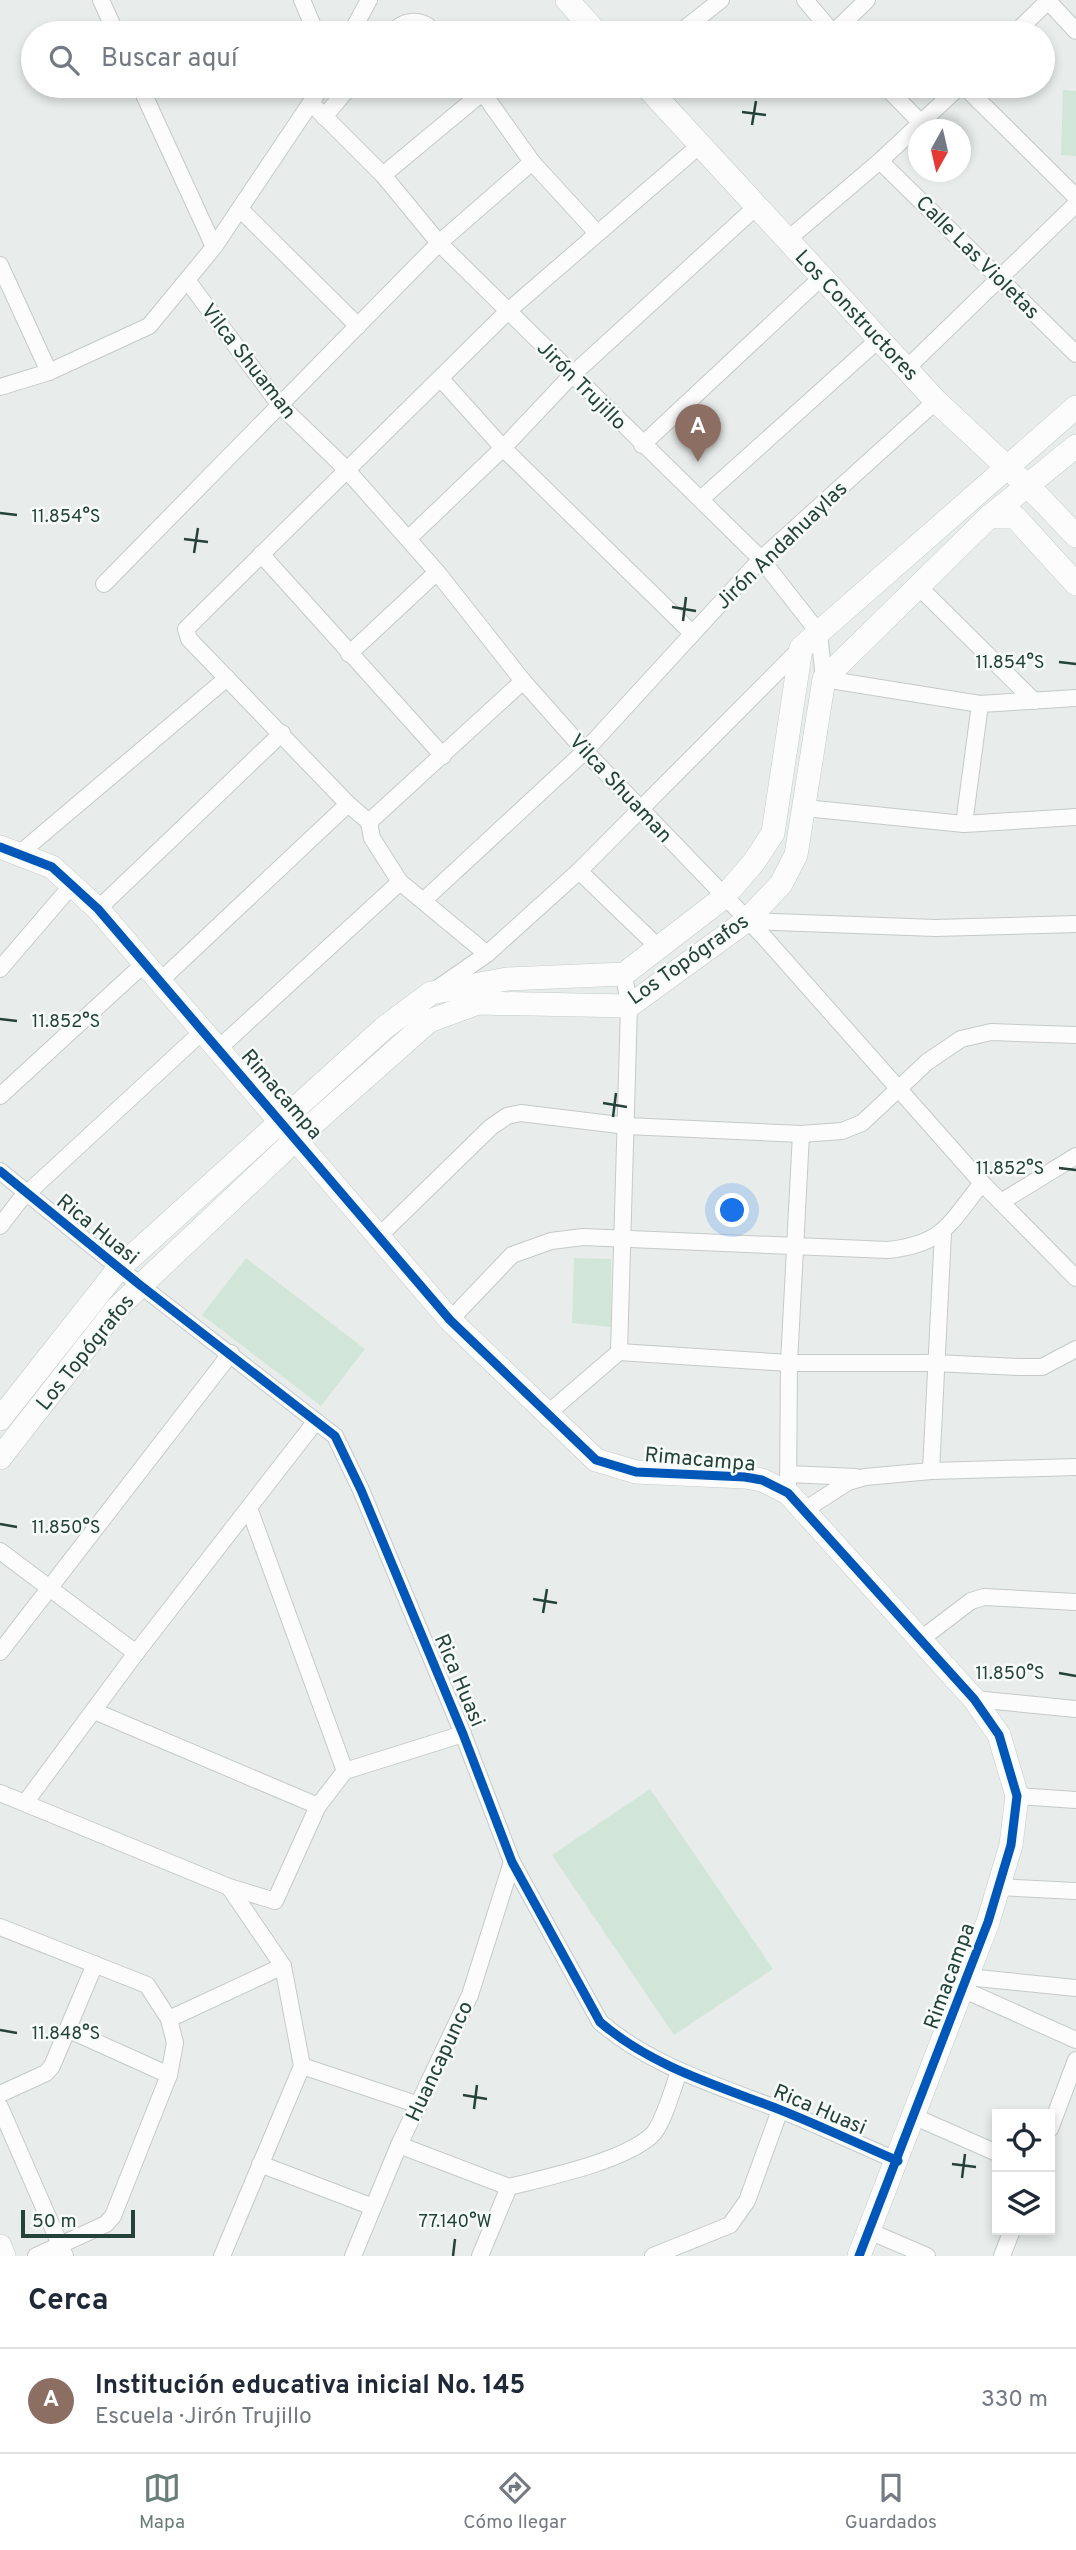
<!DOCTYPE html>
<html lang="es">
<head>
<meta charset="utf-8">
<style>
	body { margin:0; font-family:Overpass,sans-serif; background:#f6f6f7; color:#1f2937 }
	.controls { position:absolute; right:21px; bottom:21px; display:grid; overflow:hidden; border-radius:0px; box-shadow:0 4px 10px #0003 }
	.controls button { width:63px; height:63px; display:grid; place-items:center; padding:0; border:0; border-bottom:2px solid #e0e1e3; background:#fff; color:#1f2937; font:35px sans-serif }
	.compass { position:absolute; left:908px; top:119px; width:63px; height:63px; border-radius:50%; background:#fff; box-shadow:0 4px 10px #0003; rotate:188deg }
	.scale { position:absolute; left:21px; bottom:18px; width:114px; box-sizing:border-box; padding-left:7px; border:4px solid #24423a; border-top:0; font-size:19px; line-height:24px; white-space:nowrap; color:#24423a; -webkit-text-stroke:5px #f7fbf9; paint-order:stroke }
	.you { position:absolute; left:733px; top:1211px; width:24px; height:24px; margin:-18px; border:5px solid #fff; border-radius:50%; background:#1a73e8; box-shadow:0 0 0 10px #1a73e833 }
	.badge { display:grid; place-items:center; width:46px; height:46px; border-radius:50%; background:#697e78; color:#fff; font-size:23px; font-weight:700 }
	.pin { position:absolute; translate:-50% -58px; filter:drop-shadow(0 2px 4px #0008) }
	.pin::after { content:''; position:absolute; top:37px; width:24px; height:21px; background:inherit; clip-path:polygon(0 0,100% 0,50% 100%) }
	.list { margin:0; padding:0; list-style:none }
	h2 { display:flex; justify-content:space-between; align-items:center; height:91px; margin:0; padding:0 28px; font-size:30px }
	h2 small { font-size:23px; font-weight:400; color:#747a83 }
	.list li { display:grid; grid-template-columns:46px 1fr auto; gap:21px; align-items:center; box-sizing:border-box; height:105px; padding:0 28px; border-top:2px solid #e0e1e3 }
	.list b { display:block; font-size:26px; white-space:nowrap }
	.list p { margin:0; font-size:23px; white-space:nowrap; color:#747a83 }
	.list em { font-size:23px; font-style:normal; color:#747a83 }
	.icon { flex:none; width:38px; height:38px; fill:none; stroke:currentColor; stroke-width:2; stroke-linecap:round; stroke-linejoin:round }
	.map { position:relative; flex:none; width:1076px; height:2256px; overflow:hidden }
	.search { position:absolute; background:#fff; box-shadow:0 4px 10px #0003; left:21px; right:21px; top:21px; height:77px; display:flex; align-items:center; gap:18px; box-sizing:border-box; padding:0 24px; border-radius:38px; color:#747a83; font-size:26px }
	.sheet { height:196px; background:#fff }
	nav { display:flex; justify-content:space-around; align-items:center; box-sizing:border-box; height:98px; border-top:2px solid #e0e1e3; background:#fff; font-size:19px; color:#747a83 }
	nav a { display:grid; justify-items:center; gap:4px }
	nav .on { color:#697e78 }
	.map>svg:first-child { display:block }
	.green { fill:#d1e6d8 }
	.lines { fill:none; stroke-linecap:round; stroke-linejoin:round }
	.street-casing { stroke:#c5cac8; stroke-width:18 }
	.secondary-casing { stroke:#c3cbc8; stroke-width:24 }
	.street { stroke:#fcfcfc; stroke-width:16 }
	.secondary { stroke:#fcfcfc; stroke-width:23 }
	.cycleway-casing { stroke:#f7fbf9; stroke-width:13 }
	.cycleway { stroke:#0057b8; stroke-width:9 }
	.ticks { fill:none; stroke:#24423a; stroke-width:2.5 }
	.labels { text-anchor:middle; stroke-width:5; stroke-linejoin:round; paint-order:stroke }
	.street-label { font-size:21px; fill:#24423a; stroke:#f7fbf9 }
	.ticks-label { font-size:18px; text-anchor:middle; fill:#24423a; stroke:#f7fbf9; stroke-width:5; stroke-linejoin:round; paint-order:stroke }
</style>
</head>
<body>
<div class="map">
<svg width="1076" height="2256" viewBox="0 0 1076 2256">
	<rect width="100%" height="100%" fill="#e8edeb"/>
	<g class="green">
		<polygon points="1063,90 1076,91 1076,156 1061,155"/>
		<polygon points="246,1258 365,1349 321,1406 202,1315"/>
		<polygon points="574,1258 611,1259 611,1327 572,1323"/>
		<polygon points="650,1789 773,1969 674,2035 552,1855"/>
	</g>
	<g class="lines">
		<g class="street-casing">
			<g id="street">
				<polyline points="101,0 116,33"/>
				<polyline points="302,0 316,33"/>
				<polyline points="805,0 833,33"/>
				<polyline points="1048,1 1076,31"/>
				<polyline points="351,33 369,0"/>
				<path d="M392,33C405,18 423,18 435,33"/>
				<polyline points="679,33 721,0"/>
				<polyline points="833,33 867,0"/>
				<polyline points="1015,33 1049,0"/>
				<polyline points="140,86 214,247"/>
				<polyline points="478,86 532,162 597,233"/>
				<polyline points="885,86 921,123"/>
				<polyline points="964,86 1076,197"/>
				<polyline points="312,104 383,175 439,243 761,559 819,633 824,679 980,704 1076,698"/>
				<polyline points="324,117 350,86"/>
				<polyline points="880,161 1076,354"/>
				<polyline points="383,175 483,92"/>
				<polyline points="240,209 358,326"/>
				<polyline points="787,240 880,161 960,86"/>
				<polyline points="0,265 49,372"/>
				<polyline points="187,280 279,404 346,469 437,572 523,681 585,751 764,937 982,1183 1076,1278"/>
				<polyline points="906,369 1076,204"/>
				<polyline points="441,379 503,448 692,633"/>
				<polyline points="0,387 49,372 149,326 214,247 322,86"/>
				<polyline points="642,445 822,277"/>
				<polyline points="701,499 879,339"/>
				<polyline points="408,539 503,448 571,376 757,206"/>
				<polyline points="261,554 443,756"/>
				<polyline points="104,584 439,243 532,162"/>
				<polyline points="918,586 1034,701"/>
				<polyline points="349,654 437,572"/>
				<polyline points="805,808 964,824 1076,817"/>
				<polyline points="369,822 523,681"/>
				<polyline points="964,824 980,704"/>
				<polyline points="19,854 227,678"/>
				<polyline points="579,871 658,947"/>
				<polyline points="423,901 585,751 761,559 936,401"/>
				<polyline points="98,909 282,733"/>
				<polyline points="746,921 935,928 1076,924"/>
				<polyline points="487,954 400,882 372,838 369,822 348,804 189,639 186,629 508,311 700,145"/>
				<polyline points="0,969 72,885"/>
				<polyline points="160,981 348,804"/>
				<polyline points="438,988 487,954 579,871 801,648"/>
				<polyline points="219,1048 400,882"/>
				<polyline points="0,1096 145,963"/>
				<path d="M0,1171L140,1285L335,1436L361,1490L463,1734L512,1862L600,2022C651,2066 716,2085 778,2109C819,2125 858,2144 898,2161"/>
				<polyline points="1001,1202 1076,1156"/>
				<polyline points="0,1226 20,1200 204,1030"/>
				<polyline points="377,1238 491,1127 507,1116 521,1113 627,1126 801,1134 842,1131 862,1123 927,1062 961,1039 991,1032 1076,1035"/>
				<path d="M450,1320L512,1255L551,1241L583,1237L888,1250C944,1244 949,1224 982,1183"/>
				<polyline points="619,1352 629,1006 624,974"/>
				<polyline points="547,1414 619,1352 789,1363 935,1363 1020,1367 1042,1367 1076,1349"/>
				<polyline points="931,1471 943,1233"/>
				<polyline points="788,1474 856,1477"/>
				<polyline points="788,1493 789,1363 801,1134"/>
				<polyline points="249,1508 345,1771"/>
				<polyline points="803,1511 848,1482 865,1477 931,1471 1076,1467"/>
				<polyline points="0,1551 136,1653"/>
				<polyline points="921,1639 971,1601 984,1597 1076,1602"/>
				<polyline points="0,1652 231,1353"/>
				<polyline points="974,1699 1076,1709"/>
				<polyline points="94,1711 318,1806"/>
				<polyline points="0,1793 229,1887 275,1901 318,1806 345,1771 463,1734"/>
				<polyline points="1017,1796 1076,1800"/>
				<polyline points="25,1803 136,1653 316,1421"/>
				<polyline points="998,1887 1076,1891"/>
				<polyline points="0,1927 147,1985 169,2019 175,2043 169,2075 113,2216 106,2224 36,2256"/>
				<polyline points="967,1977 1076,1988"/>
				<polyline points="962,1989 1076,2040"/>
				<polyline points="169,2019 283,1966"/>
				<polyline points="69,2030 169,2075"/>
				<polyline points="302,2066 419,2105"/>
				<polyline points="0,2094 46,2073 52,2066 95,1964"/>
				<polyline points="0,2107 65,2256"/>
				<polyline points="915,2117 997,2153"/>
				<polyline points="1050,2129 1076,2060"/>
				<polyline points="399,2145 509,2187"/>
				<polyline points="260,2164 373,2207"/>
				<polyline points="869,2231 927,2256"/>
				<polyline points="222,2256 302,2066 283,1966 229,1887"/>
				<polyline points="353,2256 399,2145 470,1995 512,1862"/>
				<path d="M480,2256L509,2187C548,2177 621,2162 651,2136C663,2126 673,2087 679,2072"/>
				<polyline points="653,2256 730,2225 747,2201 780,2110"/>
				<polyline points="1002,2256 1012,2230"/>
			</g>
		</g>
		<g class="secondary-casing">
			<g id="secondary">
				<polyline points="567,0 597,33"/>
				<polyline points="646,86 936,401 1038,496 1076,536"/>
				<polyline points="989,517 1076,446"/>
				<polyline points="0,847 52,867 98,909 450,1320 596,1460 636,1472 745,1477 762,1480 788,1493 974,1699 999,1735 1017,1796 1011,1845 988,1922 859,2256"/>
				<polyline points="0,1419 119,1268 384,1028 431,993 507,979 624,974 723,898 754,862 773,833 801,648 1076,407"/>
				<polyline points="0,1458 117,1308 297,1138 429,1021 478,1003 629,1006 746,921 781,884 796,855 824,679 989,517 1015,517 1076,584"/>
				<polyline points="0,2246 4,2256"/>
			</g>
		</g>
		<use href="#street" class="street"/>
		<use href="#secondary" class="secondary"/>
		<g class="cycleway-casing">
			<g id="cycleway">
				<polyline points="0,847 52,867 98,909 450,1320 596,1460 636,1472 745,1477 762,1480 788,1493 974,1699 999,1735 1017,1796 1011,1845 988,1922 859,2256"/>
				<path d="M0,1171L140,1285L335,1436L361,1490L463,1734L512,1862L600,2022C651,2066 716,2085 778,2109C819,2125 858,2144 898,2161"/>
			</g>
		</g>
		<use href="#cycleway" class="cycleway"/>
	</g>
	<path class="ticks" d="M742,112L766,115M752,125L756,101M0,513L17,515M184,539L208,542M194,553L198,528M672,607L696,611M683,621L686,597M1059,662L1076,664M0,1019L17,1021M603,1103L627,1107M613,1117L616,1093M1059,1168L1076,1170M0,1524L17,1527M533,1599L557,1603M543,1613L547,1589M1059,1673L1076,1676M0,2030L17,2033M463,2095L487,2099M474,2109L477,2085M952,2164L976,2167M962,2178L965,2154M453,2256L455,2239"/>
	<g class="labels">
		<g class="street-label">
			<text transform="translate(978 257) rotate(45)" y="7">Calle Las Violetas</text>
			<text transform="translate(857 315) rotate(47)" y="7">Los Constructores</text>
			<text transform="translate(249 361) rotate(52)" y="7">Vilca Shuaman</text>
			<text transform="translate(582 385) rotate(45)" y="7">Jirón Trujillo</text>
			<text transform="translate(781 545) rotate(-44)" y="7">Jirón Andahuaylas</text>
			<text transform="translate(621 788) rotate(47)" y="7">Vilca Shuaman</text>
			<text transform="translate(688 959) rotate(-35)" y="7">Los Topógrafos</text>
			<text transform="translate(282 1094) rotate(49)" y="7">Rimacampa</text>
			<text transform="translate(98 1229) rotate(39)" y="7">Rica Huasi</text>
			<text transform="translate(85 1352) rotate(-51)" y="7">Los Topógrafos</text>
			<text transform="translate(700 1459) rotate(5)" y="7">Rimacampa</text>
			<text transform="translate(460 1680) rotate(67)" y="7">Rica Huasi</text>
			<text transform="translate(949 1976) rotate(-70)" y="7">Rimacampa</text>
			<text transform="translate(439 2061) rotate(-65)" y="7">Huancapunco</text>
			<text transform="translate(820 2109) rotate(23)" y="7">Rica Huasi</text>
		</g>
	</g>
	<g class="ticks-label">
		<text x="66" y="522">11.854°S</text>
		<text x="1010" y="668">11.854°S</text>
		<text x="66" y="1027">11.852°S</text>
		<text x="1010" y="1174">11.852°S</text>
		<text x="66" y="1533">11.850°S</text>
		<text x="1010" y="1679">11.850°S</text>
		<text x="66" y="2039">11.848°S</text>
		<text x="455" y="2227">77.140°W</text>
	</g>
</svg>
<div class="controls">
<button><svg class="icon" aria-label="locate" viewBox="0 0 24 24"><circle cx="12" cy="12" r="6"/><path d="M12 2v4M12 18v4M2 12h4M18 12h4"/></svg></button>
<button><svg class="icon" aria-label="layers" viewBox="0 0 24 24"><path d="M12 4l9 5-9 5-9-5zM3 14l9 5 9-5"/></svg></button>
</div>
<svg class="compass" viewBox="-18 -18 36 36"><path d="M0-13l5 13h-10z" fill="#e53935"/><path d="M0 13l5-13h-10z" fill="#747a83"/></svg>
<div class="scale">50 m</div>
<div class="you"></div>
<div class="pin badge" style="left:698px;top:462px;background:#8d6e63">A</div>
<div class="search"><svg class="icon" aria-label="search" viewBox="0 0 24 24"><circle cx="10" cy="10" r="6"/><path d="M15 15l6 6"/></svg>Buscar aquí</div>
</div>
<section class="sheet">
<h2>Cerca<small></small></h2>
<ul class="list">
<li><span class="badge" style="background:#8d6e63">A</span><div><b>Institución educativa inicial No. 145</b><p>Escuela · Jirón Trujillo</p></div><em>330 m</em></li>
</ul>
</section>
<nav>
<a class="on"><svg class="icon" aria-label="map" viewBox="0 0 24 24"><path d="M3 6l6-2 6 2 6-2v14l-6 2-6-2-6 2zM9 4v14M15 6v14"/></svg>Mapa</a>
<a><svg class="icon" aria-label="directions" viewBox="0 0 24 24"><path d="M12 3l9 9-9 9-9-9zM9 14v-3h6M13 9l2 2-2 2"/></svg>Cómo llegar</a>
<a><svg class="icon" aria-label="saved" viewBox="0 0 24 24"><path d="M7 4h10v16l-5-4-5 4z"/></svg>Guardados</a>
</nav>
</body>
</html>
